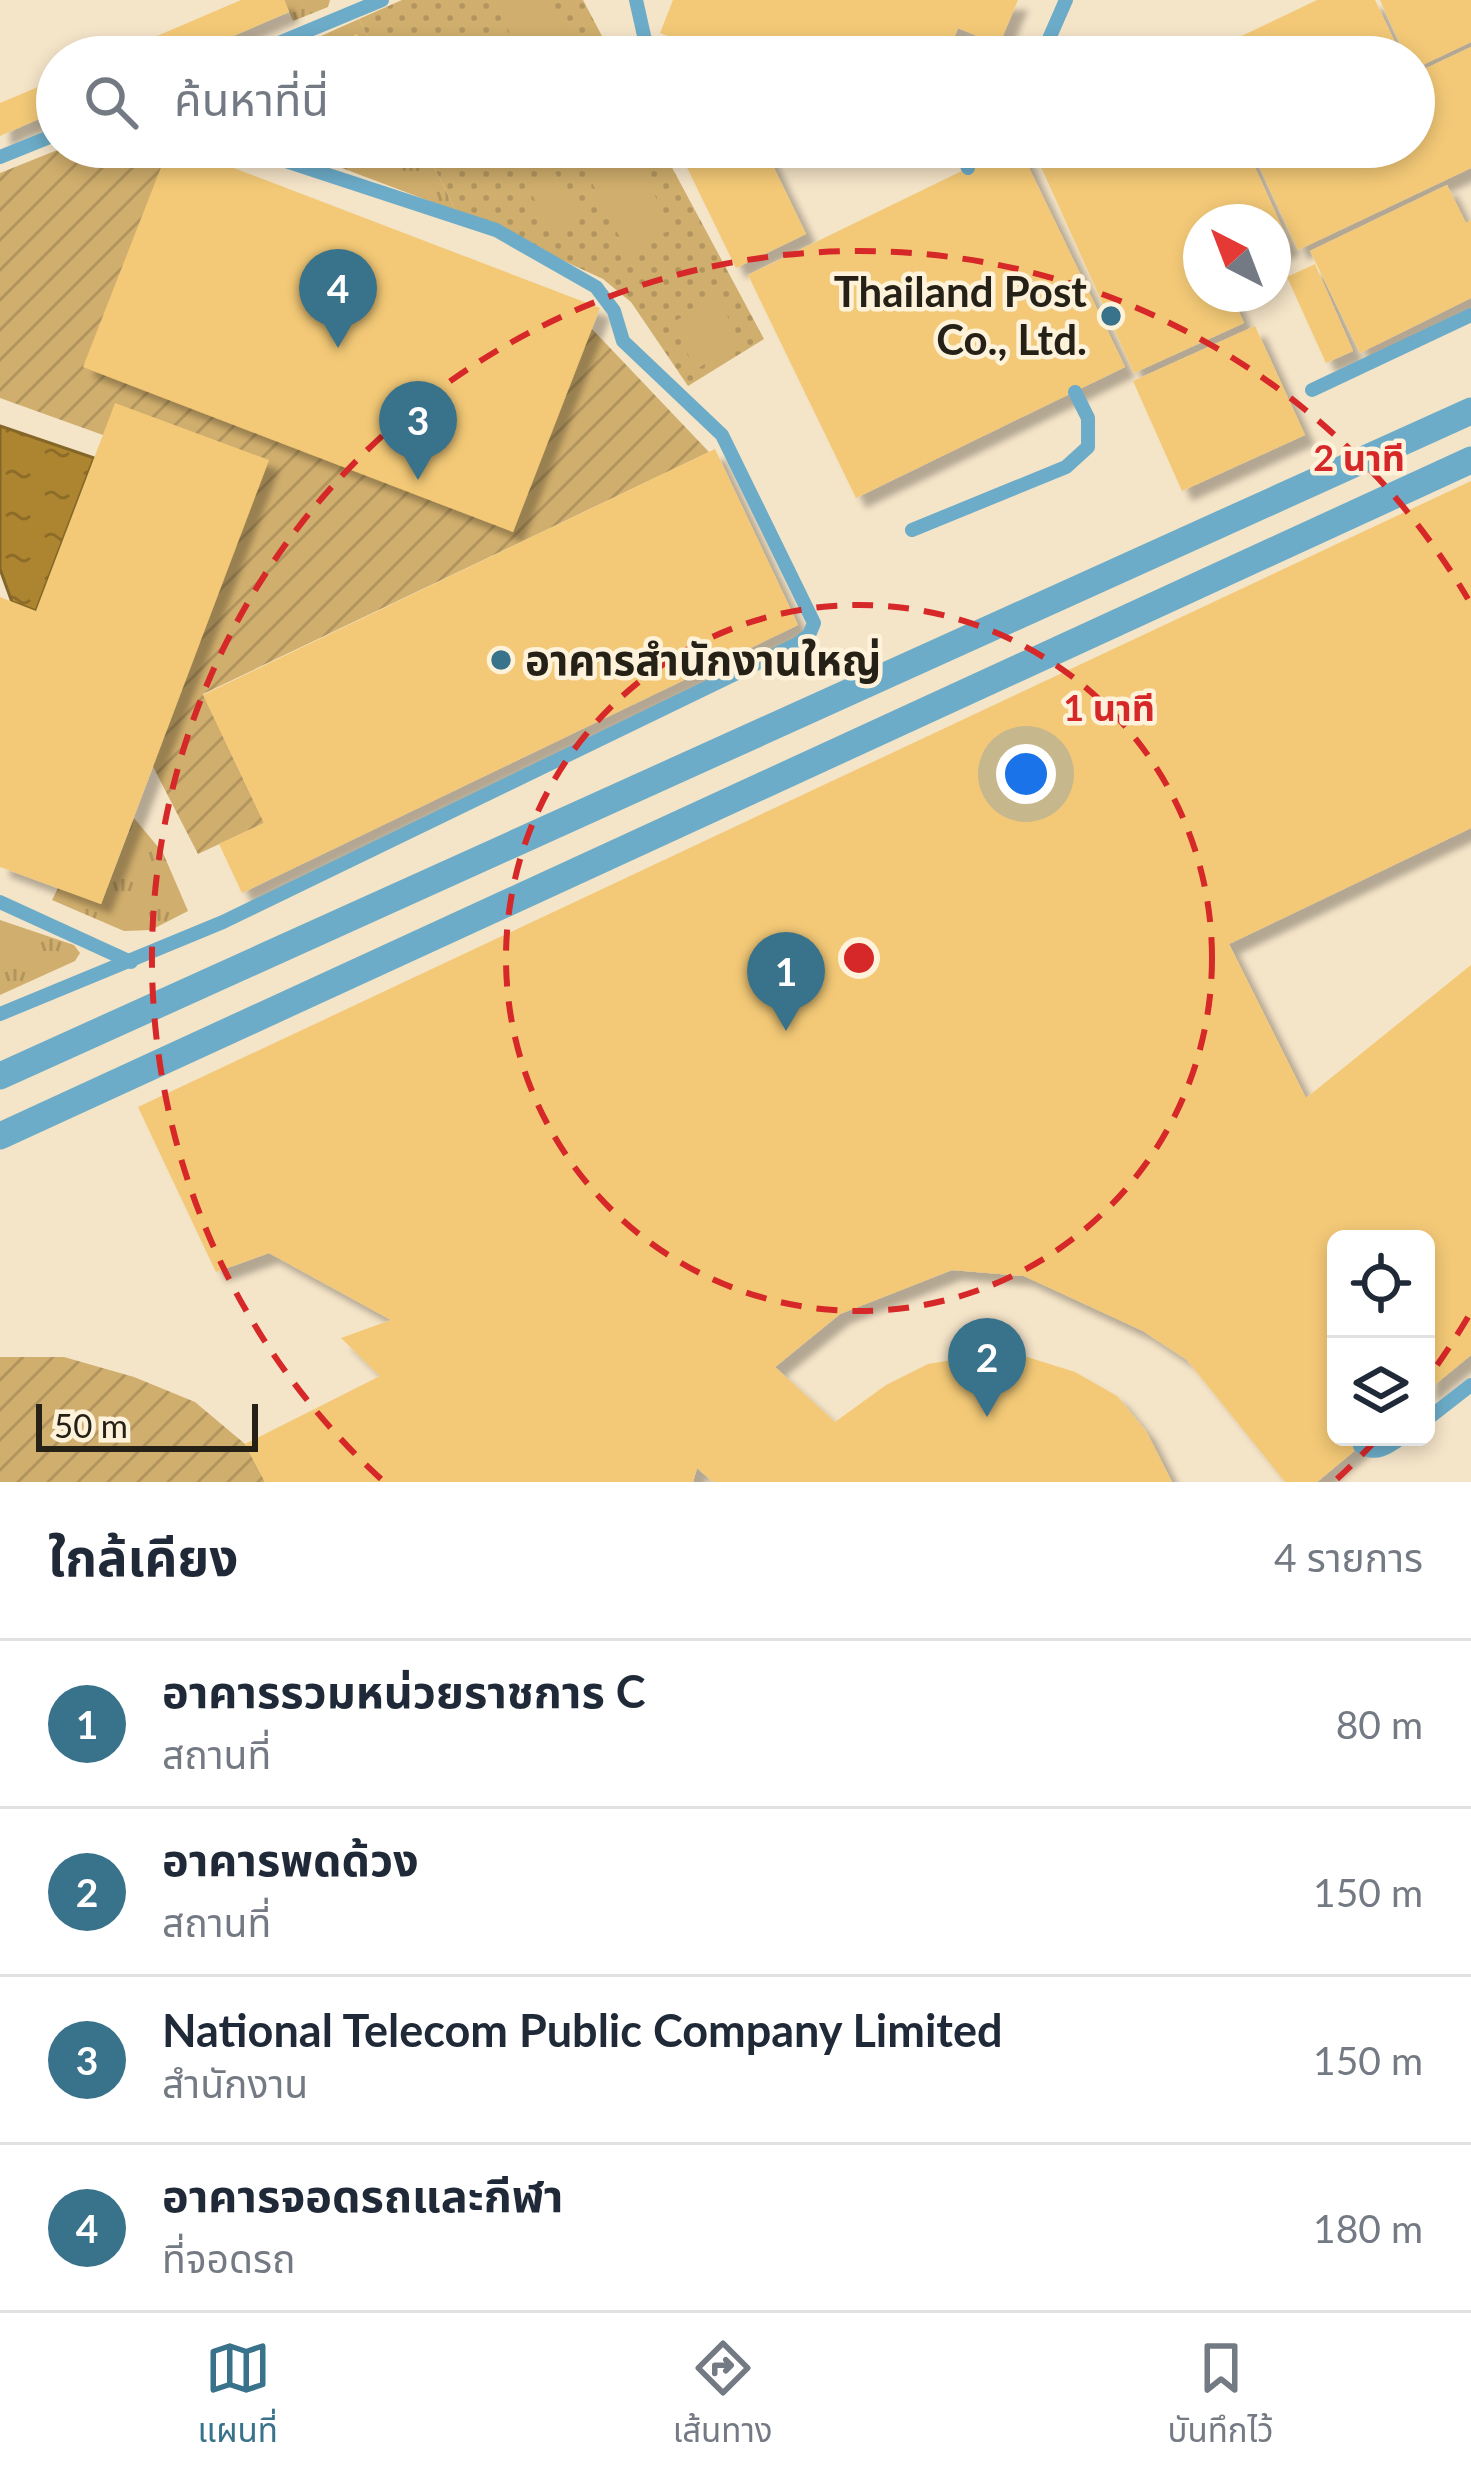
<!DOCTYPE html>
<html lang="th">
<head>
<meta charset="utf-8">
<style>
	body { margin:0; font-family:Lato,"Noto Sans Thai",sans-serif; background:#f2f2f3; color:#1f2937 }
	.controls { position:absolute; right:36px; bottom:36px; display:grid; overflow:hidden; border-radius:18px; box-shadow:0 6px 18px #0003 }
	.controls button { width:108px; height:108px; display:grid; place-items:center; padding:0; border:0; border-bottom:3px solid #e0e1e3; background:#fff; color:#1f2937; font:60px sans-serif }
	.compass { position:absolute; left:1183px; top:204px; width:108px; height:108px; border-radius:50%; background:#fff; box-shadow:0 6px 18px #0003; rotate:318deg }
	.scale { position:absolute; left:36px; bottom:30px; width:222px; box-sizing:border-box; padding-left:12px; border:6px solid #262116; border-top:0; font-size:33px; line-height:42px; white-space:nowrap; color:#262116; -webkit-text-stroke:9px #fef2db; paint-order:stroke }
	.you { position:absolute; left:1026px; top:774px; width:42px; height:42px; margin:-30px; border:9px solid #fff; border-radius:50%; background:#1a73e8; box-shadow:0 0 0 18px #1a73e833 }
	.badge { display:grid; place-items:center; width:78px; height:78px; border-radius:50%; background:#38728b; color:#fff; font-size:39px; font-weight:700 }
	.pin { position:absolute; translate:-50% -99px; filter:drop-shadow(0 3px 6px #0008) }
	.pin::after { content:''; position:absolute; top:63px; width:42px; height:36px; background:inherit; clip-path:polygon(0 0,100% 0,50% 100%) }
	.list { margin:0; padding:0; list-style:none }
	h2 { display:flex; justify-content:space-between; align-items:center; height:156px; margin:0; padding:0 48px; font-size:51px }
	h2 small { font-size:39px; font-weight:400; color:#747a83 }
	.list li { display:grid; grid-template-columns:78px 1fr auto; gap:36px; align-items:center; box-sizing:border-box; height:168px; padding:0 48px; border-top:3px solid #e0e1e3 }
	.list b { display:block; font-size:45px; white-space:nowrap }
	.list p { margin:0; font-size:39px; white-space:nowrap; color:#747a83 }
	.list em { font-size:39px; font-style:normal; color:#747a83 }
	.icon { flex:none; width:66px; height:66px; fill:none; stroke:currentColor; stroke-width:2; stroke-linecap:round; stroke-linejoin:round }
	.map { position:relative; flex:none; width:1471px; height:1482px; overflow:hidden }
	.search { position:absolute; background:#fff; box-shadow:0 6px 18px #0003; left:36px; right:36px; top:36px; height:132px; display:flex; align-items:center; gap:30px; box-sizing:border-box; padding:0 42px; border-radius:66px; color:#747a83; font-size:45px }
	.sheet { height:828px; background:#fff }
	nav { display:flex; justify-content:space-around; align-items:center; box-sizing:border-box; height:168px; border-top:3px solid #e0e1e3; background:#fff; font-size:33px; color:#747a83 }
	nav a { display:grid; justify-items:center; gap:6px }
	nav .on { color:#38728b }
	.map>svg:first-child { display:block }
	.grass { fill:url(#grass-tufts) }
	.park { fill:url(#park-dots) }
	.garden { fill:url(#garden-furrows) }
	.pitch { fill:#d0ae6d }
	.water { fill:url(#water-ripples); stroke:#846728; stroke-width:3 }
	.building { fill:#f3c977; filter:url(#shadow) }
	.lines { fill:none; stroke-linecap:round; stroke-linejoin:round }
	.service { stroke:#6cacc8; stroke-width:14 }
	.minor { stroke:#6cacc8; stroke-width:27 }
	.ring { fill:none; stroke:#d62828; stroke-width:6; stroke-dasharray:21 15 }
	.poi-dot { fill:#38728b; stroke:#fef2db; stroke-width:4.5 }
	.labels { text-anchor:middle; stroke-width:9; stroke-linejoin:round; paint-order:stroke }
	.poi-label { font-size:42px; font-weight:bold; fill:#262116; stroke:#fef2db; text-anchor:end }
	.centre { fill:#d62828; stroke:#fef2db; stroke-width:6 }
	.ring-label { font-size:36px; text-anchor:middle; font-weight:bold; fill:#d62828; stroke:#fef2db; stroke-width:9; stroke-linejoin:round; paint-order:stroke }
</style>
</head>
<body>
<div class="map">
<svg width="1471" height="1482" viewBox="0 0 1471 1482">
	<defs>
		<pattern id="grass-tufts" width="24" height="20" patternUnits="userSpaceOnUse" patternTransform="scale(3)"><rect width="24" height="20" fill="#d0ae6d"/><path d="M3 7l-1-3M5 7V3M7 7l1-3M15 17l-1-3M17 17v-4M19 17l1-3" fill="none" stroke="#b2955e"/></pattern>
		<pattern id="park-dots" width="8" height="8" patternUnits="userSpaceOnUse" patternTransform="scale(3)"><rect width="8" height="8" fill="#d0ae6d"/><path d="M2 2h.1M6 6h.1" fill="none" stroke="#b2955e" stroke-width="1.8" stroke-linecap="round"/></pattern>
		<pattern id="garden-furrows" width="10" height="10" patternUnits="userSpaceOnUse" patternTransform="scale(3)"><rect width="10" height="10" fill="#d0ae6d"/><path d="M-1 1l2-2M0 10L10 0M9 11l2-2" fill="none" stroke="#b2955e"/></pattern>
		<pattern id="water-ripples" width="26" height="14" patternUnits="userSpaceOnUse" patternTransform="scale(3)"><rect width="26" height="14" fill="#ad8530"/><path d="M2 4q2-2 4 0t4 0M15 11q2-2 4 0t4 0" fill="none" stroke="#8d6c28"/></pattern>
		<filter id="shadow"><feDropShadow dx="10" dy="10" stdDeviation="3" flood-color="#0004"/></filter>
	</defs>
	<rect width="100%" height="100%" fill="#f4e4c8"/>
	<g class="grass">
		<polygon points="284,0 330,0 328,7 293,21"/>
		<polygon points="359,19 378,57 274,57"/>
		<polygon points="286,147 424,147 456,211"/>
		<polygon points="134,818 163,853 188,911 151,930 124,931 52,900 58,888 101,904"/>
		<polygon points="0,920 74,945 80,953 75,961 0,995"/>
	</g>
	<g class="park">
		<polygon points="402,0 583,0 613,57 378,57 359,19"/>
		<polygon points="424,147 661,147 764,339 688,386 631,302 603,279 456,211"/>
	</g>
	<g class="garden">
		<polygon points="65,147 140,147 166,154 592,329 709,452 203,694 264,823 198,854 128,718 103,435 0,398 0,173"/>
		<polygon points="0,1357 64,1357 134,1377 195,1402 245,1444 265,1482 0,1482"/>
	</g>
	<g class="pitch">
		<polygon points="509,0 549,0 579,57 522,57 497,7"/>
		<polygon points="446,30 460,57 404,57 402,52"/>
		<polygon points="603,147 630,147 672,229 627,252 580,159"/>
		<polygon points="554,170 580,222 552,236 527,184"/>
		<polygon points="718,298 742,344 696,369 671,323"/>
	</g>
	<polygon class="water" points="0,426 94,458 36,611 12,602 0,569"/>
	<g class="building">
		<polygon points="241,0 284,0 289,12 184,57 108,57"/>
		<polygon points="673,0 1018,0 999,45 958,28 946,57 718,57 660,33"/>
		<polygon points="1317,0 1375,0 1402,57 1208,57 1206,53"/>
		<polygon points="1380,0 1471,0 1471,42 1414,69 1414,57 1406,57"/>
		<polygon points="357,34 368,57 307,57"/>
		<polygon points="1471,47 1471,168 1298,250 1250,147 1414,147 1414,74"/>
		<polygon points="57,79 57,111 0,136 0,103"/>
		<polygon points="169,147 179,147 600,308 513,532 83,367"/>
		<polygon points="682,147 719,147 727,163 764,147 806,234 736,268 678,149"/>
		<polygon points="1011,147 1019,147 1125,367 856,498 748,275"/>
		<polygon points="1032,147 1246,147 1290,245 1273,253 1273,222 1201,222 1201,294 1231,294 1244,323 1134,373"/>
		<polygon points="1447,185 1466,223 1471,220 1471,298 1360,353 1310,251"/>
		<polygon points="1315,264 1353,351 1326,363 1287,277"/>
		<polygon points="1255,326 1305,435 1182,491 1133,381"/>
		<polygon points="115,403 269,460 101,904 0,867 0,597 36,611"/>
		<polygon points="715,449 798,625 242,893 219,844 264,823 203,695"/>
		<polygon points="1471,481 1471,828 1229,944 1306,1098 1471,965 1471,1355 1426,1392 1426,1239 1336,1239 1336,1437 1371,1437 1317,1482 1285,1482 1187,1360 1143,1331 1024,1276 952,1270 840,1314 775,1367 835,1422 886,1385 928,1364 976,1356 1024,1356 1075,1372 1117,1396 1146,1431 1172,1482 713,1482 697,1468 693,1482 265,1482 245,1444 380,1376 341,1338 391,1320 269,1253 216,1272 138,1107"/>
	</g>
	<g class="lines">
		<g class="service">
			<polyline points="636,0 647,49 656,57"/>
			<polyline points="245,57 382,0"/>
			<polyline points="1041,57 1066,0"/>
			<polyline points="902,147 923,147"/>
			<polyline points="959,147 968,168"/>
			<polyline points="0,157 57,134"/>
			<polyline points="1312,390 1471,315"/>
			<polyline points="912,530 1066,467 1088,447 1088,418 1075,392"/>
			<polyline points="0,902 131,962"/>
			<polyline points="0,1014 223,922 797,644 809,635 814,623 722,435 623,341 614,311 596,287 496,230 243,147"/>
			<polyline points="1426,1420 1471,1385"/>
			<path d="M1360,1446C1376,1457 1389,1447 1403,1437"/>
		</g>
		<g class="minor">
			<polyline points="0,1076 1471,411"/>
			<polyline points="0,1136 1471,460"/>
		</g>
	</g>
	<g class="ring">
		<circle cx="859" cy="958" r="353"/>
		<path d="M1468 1317A707 707 0 0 1 1427 1379M1376 1440A707 707 0 0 1 1337 1479M381 1479A707 707 0 1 1 1468 599"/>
	</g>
	<g class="poi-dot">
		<circle cx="1111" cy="316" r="12"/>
		<circle cx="501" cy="660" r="12"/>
	</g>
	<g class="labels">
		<g class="poi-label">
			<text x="1087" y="307">Thailand Post<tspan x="1087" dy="48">Co., Ltd.</tspan></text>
			<text x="525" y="675" text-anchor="start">อาคารสำนักงานใหญ่</text>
		</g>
	</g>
	<circle cx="859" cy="958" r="18" class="centre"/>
	<g class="ring-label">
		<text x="1359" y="471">2 นาที</text>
		<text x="1109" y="721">1 นาที</text>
	</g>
</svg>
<div class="controls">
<button><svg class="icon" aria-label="locate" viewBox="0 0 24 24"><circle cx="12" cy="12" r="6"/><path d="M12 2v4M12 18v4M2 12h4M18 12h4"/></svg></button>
<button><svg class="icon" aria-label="layers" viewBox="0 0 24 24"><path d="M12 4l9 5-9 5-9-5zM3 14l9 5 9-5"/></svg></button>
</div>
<svg class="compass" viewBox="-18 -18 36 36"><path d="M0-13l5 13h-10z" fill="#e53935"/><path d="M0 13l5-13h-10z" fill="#747a83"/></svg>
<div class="scale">50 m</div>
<div class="you"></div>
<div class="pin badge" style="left:786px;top:1031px">1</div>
<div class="pin badge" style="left:987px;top:1417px">2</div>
<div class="pin badge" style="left:418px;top:480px">3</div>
<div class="pin badge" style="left:338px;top:348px">4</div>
<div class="search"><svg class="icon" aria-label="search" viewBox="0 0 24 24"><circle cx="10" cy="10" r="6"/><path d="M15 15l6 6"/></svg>ค้นหาที่นี่</div>
</div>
<section class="sheet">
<h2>ใกล้เคียง<small>4 รายการ</small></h2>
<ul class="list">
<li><span class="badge">1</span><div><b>อาคารรวมหน่วยราชการ C</b><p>สถานที่</p></div><em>80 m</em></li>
<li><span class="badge">2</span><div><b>อาคารพดด้วง</b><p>สถานที่</p></div><em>150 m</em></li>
<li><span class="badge">3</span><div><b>National Telecom Public Company Limited</b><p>สำนักงาน</p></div><em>150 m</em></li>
<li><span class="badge">4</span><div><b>อาคารจอดรถและกีฬา</b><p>ที่จอดรถ</p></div><em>180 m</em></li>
</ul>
</section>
<nav>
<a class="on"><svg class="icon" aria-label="map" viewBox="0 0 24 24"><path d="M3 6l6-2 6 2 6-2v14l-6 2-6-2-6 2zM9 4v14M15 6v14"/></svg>แผนที่</a>
<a><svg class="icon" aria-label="directions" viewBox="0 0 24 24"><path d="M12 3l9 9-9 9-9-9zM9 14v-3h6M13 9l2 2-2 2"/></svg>เส้นทาง</a>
<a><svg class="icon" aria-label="saved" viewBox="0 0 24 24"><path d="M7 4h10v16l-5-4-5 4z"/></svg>บันทึกไว้</a>
</nav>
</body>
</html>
